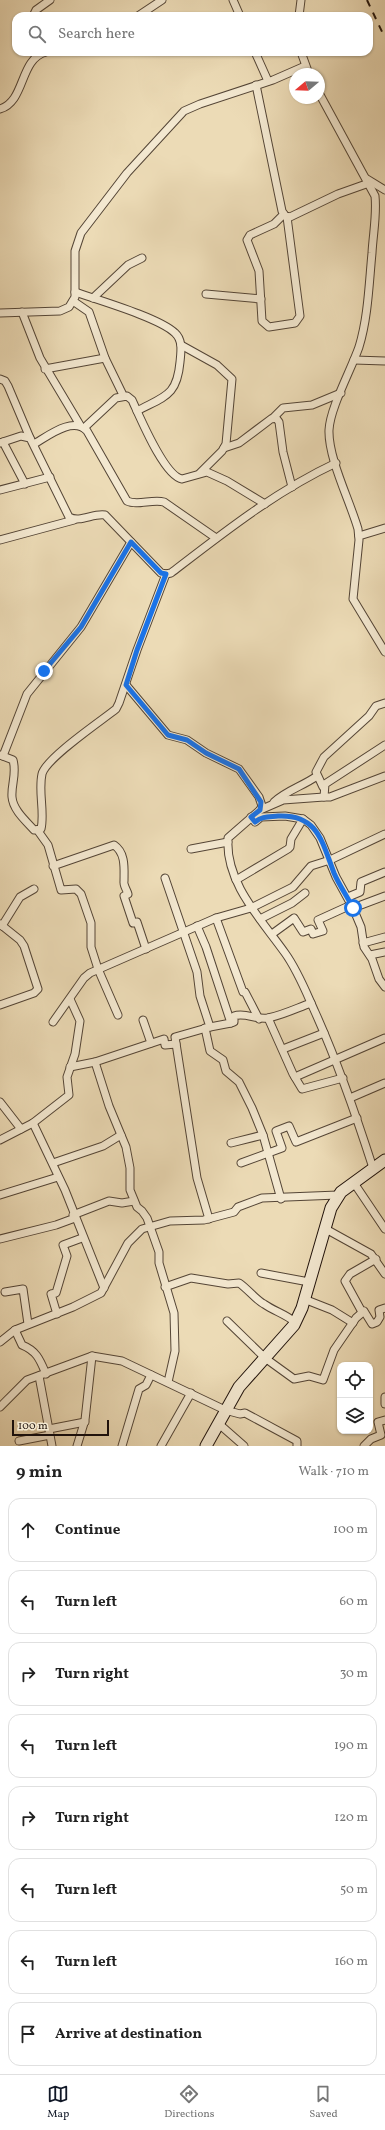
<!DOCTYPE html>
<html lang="en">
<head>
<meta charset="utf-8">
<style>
	body { margin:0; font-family:Vollkorn,serif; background:#f6f6f6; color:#222 }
	.controls { position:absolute; right:12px; bottom:12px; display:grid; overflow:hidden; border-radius:8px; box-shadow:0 1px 3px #0004 }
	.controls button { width:36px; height:36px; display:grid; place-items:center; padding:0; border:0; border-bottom:1px solid #e0e0e0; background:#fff; color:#222; font:20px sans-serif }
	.compass { position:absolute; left:289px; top:68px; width:36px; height:36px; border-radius:50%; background:#fff; box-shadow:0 1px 3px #0004; rotate:251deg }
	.scale { position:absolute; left:12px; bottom:10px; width:97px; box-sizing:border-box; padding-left:4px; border:2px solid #21130c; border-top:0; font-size:11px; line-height:14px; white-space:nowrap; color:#21130c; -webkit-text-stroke:3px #f3e8d0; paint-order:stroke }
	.stop { position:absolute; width:12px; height:12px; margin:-9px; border:3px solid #1a73e8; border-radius:50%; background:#fff }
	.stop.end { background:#1a73e8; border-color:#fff; box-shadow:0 1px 4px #0008 }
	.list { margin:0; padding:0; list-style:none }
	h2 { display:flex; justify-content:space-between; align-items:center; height:52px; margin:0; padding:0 16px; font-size:17px }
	h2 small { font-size:13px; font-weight:400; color:#767676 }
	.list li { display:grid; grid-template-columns:26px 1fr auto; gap:12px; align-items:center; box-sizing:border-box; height:64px; margin:0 8px 8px; padding:0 8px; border:1px solid #e0e0e0; border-radius:12px }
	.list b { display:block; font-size:15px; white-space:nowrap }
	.list em { font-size:13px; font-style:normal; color:#767676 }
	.icon { flex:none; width:22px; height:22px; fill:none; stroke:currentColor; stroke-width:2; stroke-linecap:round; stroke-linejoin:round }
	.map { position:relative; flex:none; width:385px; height:1446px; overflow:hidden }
	.search { position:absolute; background:#fff; box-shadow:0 1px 3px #0004; left:12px; right:12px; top:12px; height:44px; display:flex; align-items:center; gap:10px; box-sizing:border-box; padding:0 14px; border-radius:12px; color:#767676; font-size:15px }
	.sheet { height:628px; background:#fff }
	nav { display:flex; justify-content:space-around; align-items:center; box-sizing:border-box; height:56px; border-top:1px solid #e0e0e0; background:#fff; font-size:11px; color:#767676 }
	nav a { display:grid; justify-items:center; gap:2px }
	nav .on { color:#111827 }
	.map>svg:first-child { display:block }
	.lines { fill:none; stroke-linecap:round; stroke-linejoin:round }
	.street-casing { stroke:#544536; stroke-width:9 }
	.secondary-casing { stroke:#21130c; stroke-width:13 }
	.street { stroke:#f3e8d0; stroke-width:7 }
	.secondary { stroke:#f3e8d0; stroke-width:11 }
	.rail { stroke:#21130c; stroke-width:2; stroke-dasharray:7 7; stroke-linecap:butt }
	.route { stroke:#1a73e8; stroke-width:5 }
</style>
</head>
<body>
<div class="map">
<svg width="385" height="1446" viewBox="0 0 385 1446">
	<rect width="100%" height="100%" fill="#ecdbb6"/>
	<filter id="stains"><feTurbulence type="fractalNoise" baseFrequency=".005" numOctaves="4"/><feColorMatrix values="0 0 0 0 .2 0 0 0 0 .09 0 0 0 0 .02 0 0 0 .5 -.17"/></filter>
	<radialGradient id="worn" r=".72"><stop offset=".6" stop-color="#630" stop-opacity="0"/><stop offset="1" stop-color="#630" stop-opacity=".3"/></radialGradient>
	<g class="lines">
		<g class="street-casing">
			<g id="street">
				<polyline points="233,0 240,16"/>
				<polyline points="33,16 36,10 50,0"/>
				<polyline points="138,16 162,0"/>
				<polyline points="299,16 301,0"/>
				<polyline points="255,52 268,81"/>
				<polyline points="301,52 309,74"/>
				<polyline points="256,85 282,211 285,216 290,217 338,194 369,183"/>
				<path d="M319,93L375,196C377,215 373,234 372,253C369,284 368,318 359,347C351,370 330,408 329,430C328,458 350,501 358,529L359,540L353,599L385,652"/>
				<path d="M0,109C26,101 19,59 46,52"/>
				<polyline points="367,179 385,190"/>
				<polyline points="284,214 274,224 250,235 247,240 259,271 262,321 269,327 295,323 300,316 287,217"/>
				<path d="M75,292C98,300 160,318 175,333C183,340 181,352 180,362C177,396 165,396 137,411"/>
				<polyline points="206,294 261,299"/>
				<polyline points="93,298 128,265 142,258"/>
				<polyline points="73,301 89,312 105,358 123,395"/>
				<polyline points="22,312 40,358 80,425"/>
				<polyline points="0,313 60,311 69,307 75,297 75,251 81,233 127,173 184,111 200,104 273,80 305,66"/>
				<polyline points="181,345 217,365 232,379 226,444 222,451 200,473"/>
				<polyline points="354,360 385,361"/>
				<polyline points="45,369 105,358"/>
				<polyline points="0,379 5,381 8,386 30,438"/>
				<polyline points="273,418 283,408 312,405 341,393"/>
				<path d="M84,428L116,398L127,396L132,400C140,417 164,476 182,479L207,472L227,481L265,504"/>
				<polyline points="3,442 25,484"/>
				<path d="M0,443L21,436L30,438L69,517C80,523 93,513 105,515L161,573L166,574L171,573C223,533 276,491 336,463"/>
				<path d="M34,444C48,436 73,416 87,431L127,501C137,506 152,499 164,502L216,538"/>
				<polyline points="224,448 239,443 271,419 276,418 279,422 283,452 292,487"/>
				<polyline points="0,490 50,477"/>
				<polyline points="359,536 385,528"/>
				<polyline points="0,540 74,520"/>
				<path d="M126,685L168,735L187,740L206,753L239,769L259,797L262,806L260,810L228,838C225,883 261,919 285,953C298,971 306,992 315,1012C338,1063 356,1115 373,1168"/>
				<polyline points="385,745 325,784 324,797 330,797 385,776"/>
				<path d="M0,755L13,760C17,774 11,784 12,797C13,810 26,821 34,830L41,829C45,812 38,792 42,774C46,758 101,721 116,709L119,703L137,650L166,574"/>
				<polyline points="3,756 27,694 81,627 131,542"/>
				<polyline points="323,787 316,772 324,757 369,716 376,706 385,703"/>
				<path d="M274,802C287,790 303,786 317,776"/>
				<polyline points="260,810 283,800 324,797"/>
				<polyline points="251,817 255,822 261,817 285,816 303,819 311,825 320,838 336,877 353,908 361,927 364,947 372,959 379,979 385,987"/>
				<polyline points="38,831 48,845 61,890 76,889 81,894 91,923 91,947 98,969 118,1015"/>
				<polyline points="191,849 228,842"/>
				<path d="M53,866L114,845C126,853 124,869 124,881C123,885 127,890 128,894L124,896L133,923L137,922L146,949"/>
				<polyline points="165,878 197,972 200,996 210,1027"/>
				<polyline points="236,880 288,849 290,847 291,839 303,819"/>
				<polyline points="348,897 360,892 361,882 385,872"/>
				<polyline points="353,908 385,896"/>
				<polyline points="216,918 243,992 245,992 259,1019"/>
				<polyline points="260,919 292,903 305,893"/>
				<polyline points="0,924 20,940 24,946 38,989 34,993 0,1005"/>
				<polyline points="2,926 20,897 34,889"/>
				<polyline points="197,926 206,947 231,1023"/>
				<polyline points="272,934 294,918 303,932 311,929 313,934 323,931 318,920 351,905"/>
				<polyline points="363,943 385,937"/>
				<polyline points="370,955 385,952"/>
				<polyline points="268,1018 293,1074 302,1089 343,1078"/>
				<polyline points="143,1020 151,1043"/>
				<polyline points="53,1022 84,978 90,973 216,918 251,908 293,887 311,866 330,860 385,834"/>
				<polyline points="205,1028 210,1051 223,1060 226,1071 239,1082 252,1108 263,1135 281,1199"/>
				<polyline points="283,1049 324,1033"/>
				<polyline points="95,1062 109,1106 126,1147 130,1168 130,1190 137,1207 142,1211 147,1218 159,1252 159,1263 174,1313 175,1351 168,1382"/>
				<polyline points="70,1067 95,1062 164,1039 165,1045 176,1044"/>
				<polyline points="295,1077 385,1038"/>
				<polyline points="350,1098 385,1083"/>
				<polyline points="0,1102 21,1129"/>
				<polyline points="33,1123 65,1190 104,1288"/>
				<polyline points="0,1140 33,1123 69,1095 67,1077 75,1054 80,1021 70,999"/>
				<polyline points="231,1143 263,1135"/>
				<polyline points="53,1163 103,1146 121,1135"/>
				<polyline points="241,1163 282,1148 276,1131 289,1126 296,1142 357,1118"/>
				<polyline points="354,1183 385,1229"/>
				<polyline points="0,1195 58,1177"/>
				<polyline points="73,1215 109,1201 122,1203 134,1201"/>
				<path d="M209,1219L197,1178L175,1037L210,1027L231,1023L234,1022V1016C245,1012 256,1020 268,1018C283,1015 297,1008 311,1003"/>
				<polyline points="324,1228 371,1254 385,1274"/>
				<polyline points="0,1239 56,1225 75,1218"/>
				<polyline points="261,1273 309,1282"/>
				<path d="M165,1287L191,1278L228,1284L239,1283C248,1289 256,1300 264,1304C274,1311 285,1314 295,1322"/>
				<polyline points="5,1292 23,1289 28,1324"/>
				<polyline points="304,1299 332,1310 353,1323"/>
				<polyline points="362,1312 345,1281 350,1274 376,1259"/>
				<polyline points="57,1314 51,1294 56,1293 67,1256 63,1245 82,1238"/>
				<polyline points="227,1321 265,1358 294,1379 309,1376 323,1380 334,1350 356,1318 364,1311 372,1324 377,1322 380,1317 379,1310 385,1308"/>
				<path d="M15,1330L22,1345C37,1351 40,1360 46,1374"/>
				<polyline points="0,1342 15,1330 73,1307 101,1293 128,1243 142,1229 170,1221 204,1220 234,1212 238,1207 262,1198 338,1195"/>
				<polyline points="39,1376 52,1446"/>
				<polyline points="385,1397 385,1404"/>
				<polyline points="0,1407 27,1380 92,1356 122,1361 225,1410 240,1414 245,1413 297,1441 297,1446"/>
				<polyline points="219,1424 244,1446"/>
				<polyline points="49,1429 85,1422"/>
				<polyline points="19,1441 50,1435"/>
				<polyline points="77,1446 85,1420 92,1356"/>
				<polyline points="122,1446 139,1389 146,1385 151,1375"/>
				<polyline points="161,1446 191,1393"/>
				<polyline points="364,1446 371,1439 381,1435 378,1422 385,1420"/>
			</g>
		</g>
		<g class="secondary-casing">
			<polyline id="secondary" points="206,1446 239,1387 294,1325 302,1308 331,1208 341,1192 385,1160"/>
		</g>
		<use href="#street" class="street"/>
		<use href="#secondary" class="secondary"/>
		<polyline class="rail" points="367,0 385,38"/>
	</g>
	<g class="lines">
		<path class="route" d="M44,671L81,627L131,542L161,573L166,574L137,650L126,685L168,735L187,740L206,753L239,769L261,802L260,810L251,817L255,822C262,816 269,817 278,816C318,814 322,842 334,873C339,885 347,896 353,908"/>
	</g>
	<rect width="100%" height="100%" filter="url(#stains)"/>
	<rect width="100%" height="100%" fill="url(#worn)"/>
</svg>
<div class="controls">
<button><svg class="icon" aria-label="locate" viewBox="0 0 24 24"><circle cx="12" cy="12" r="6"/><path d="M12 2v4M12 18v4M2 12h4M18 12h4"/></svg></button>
<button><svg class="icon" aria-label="layers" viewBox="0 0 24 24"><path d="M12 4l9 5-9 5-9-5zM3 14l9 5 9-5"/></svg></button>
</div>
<svg class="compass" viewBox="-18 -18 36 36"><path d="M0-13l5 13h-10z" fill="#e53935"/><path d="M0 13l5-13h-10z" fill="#767676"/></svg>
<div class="scale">100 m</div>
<div class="stop" style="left:353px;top:908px"></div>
<div class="stop end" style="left:44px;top:671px"></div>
<div class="search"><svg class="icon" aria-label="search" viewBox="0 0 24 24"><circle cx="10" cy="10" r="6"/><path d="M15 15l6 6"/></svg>Search here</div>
</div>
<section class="sheet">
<h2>9 min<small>Walk · 710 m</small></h2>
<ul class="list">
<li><svg class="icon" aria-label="ahead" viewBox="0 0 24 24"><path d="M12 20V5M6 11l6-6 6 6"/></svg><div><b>Continue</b></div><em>100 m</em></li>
<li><svg class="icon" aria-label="left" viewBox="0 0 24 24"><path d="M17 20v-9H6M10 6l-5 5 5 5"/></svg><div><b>Turn left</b></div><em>60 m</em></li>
<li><svg class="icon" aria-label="right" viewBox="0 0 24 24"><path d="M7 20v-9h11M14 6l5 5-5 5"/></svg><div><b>Turn right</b></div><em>30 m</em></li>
<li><svg class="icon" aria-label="left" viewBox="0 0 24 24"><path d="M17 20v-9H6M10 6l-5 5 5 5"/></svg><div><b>Turn left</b></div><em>190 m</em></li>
<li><svg class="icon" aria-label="right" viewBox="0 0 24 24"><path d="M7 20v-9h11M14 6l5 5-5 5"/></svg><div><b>Turn right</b></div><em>120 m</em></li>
<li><svg class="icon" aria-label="left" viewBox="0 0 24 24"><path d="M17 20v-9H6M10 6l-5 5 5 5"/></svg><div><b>Turn left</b></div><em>50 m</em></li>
<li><svg class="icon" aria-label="left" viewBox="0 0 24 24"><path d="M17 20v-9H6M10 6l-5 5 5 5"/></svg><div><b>Turn left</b></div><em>160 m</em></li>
<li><svg class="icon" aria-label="arrive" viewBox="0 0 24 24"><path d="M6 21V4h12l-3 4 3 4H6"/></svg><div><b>Arrive at destination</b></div></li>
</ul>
</section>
<nav>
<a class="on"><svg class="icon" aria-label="map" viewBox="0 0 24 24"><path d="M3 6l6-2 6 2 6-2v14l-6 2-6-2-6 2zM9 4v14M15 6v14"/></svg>Map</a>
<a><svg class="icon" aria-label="directions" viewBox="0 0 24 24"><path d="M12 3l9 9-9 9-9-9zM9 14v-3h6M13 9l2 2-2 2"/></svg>Directions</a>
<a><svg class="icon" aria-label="saved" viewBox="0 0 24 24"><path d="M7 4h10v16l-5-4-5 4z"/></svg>Saved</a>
</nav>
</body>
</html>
